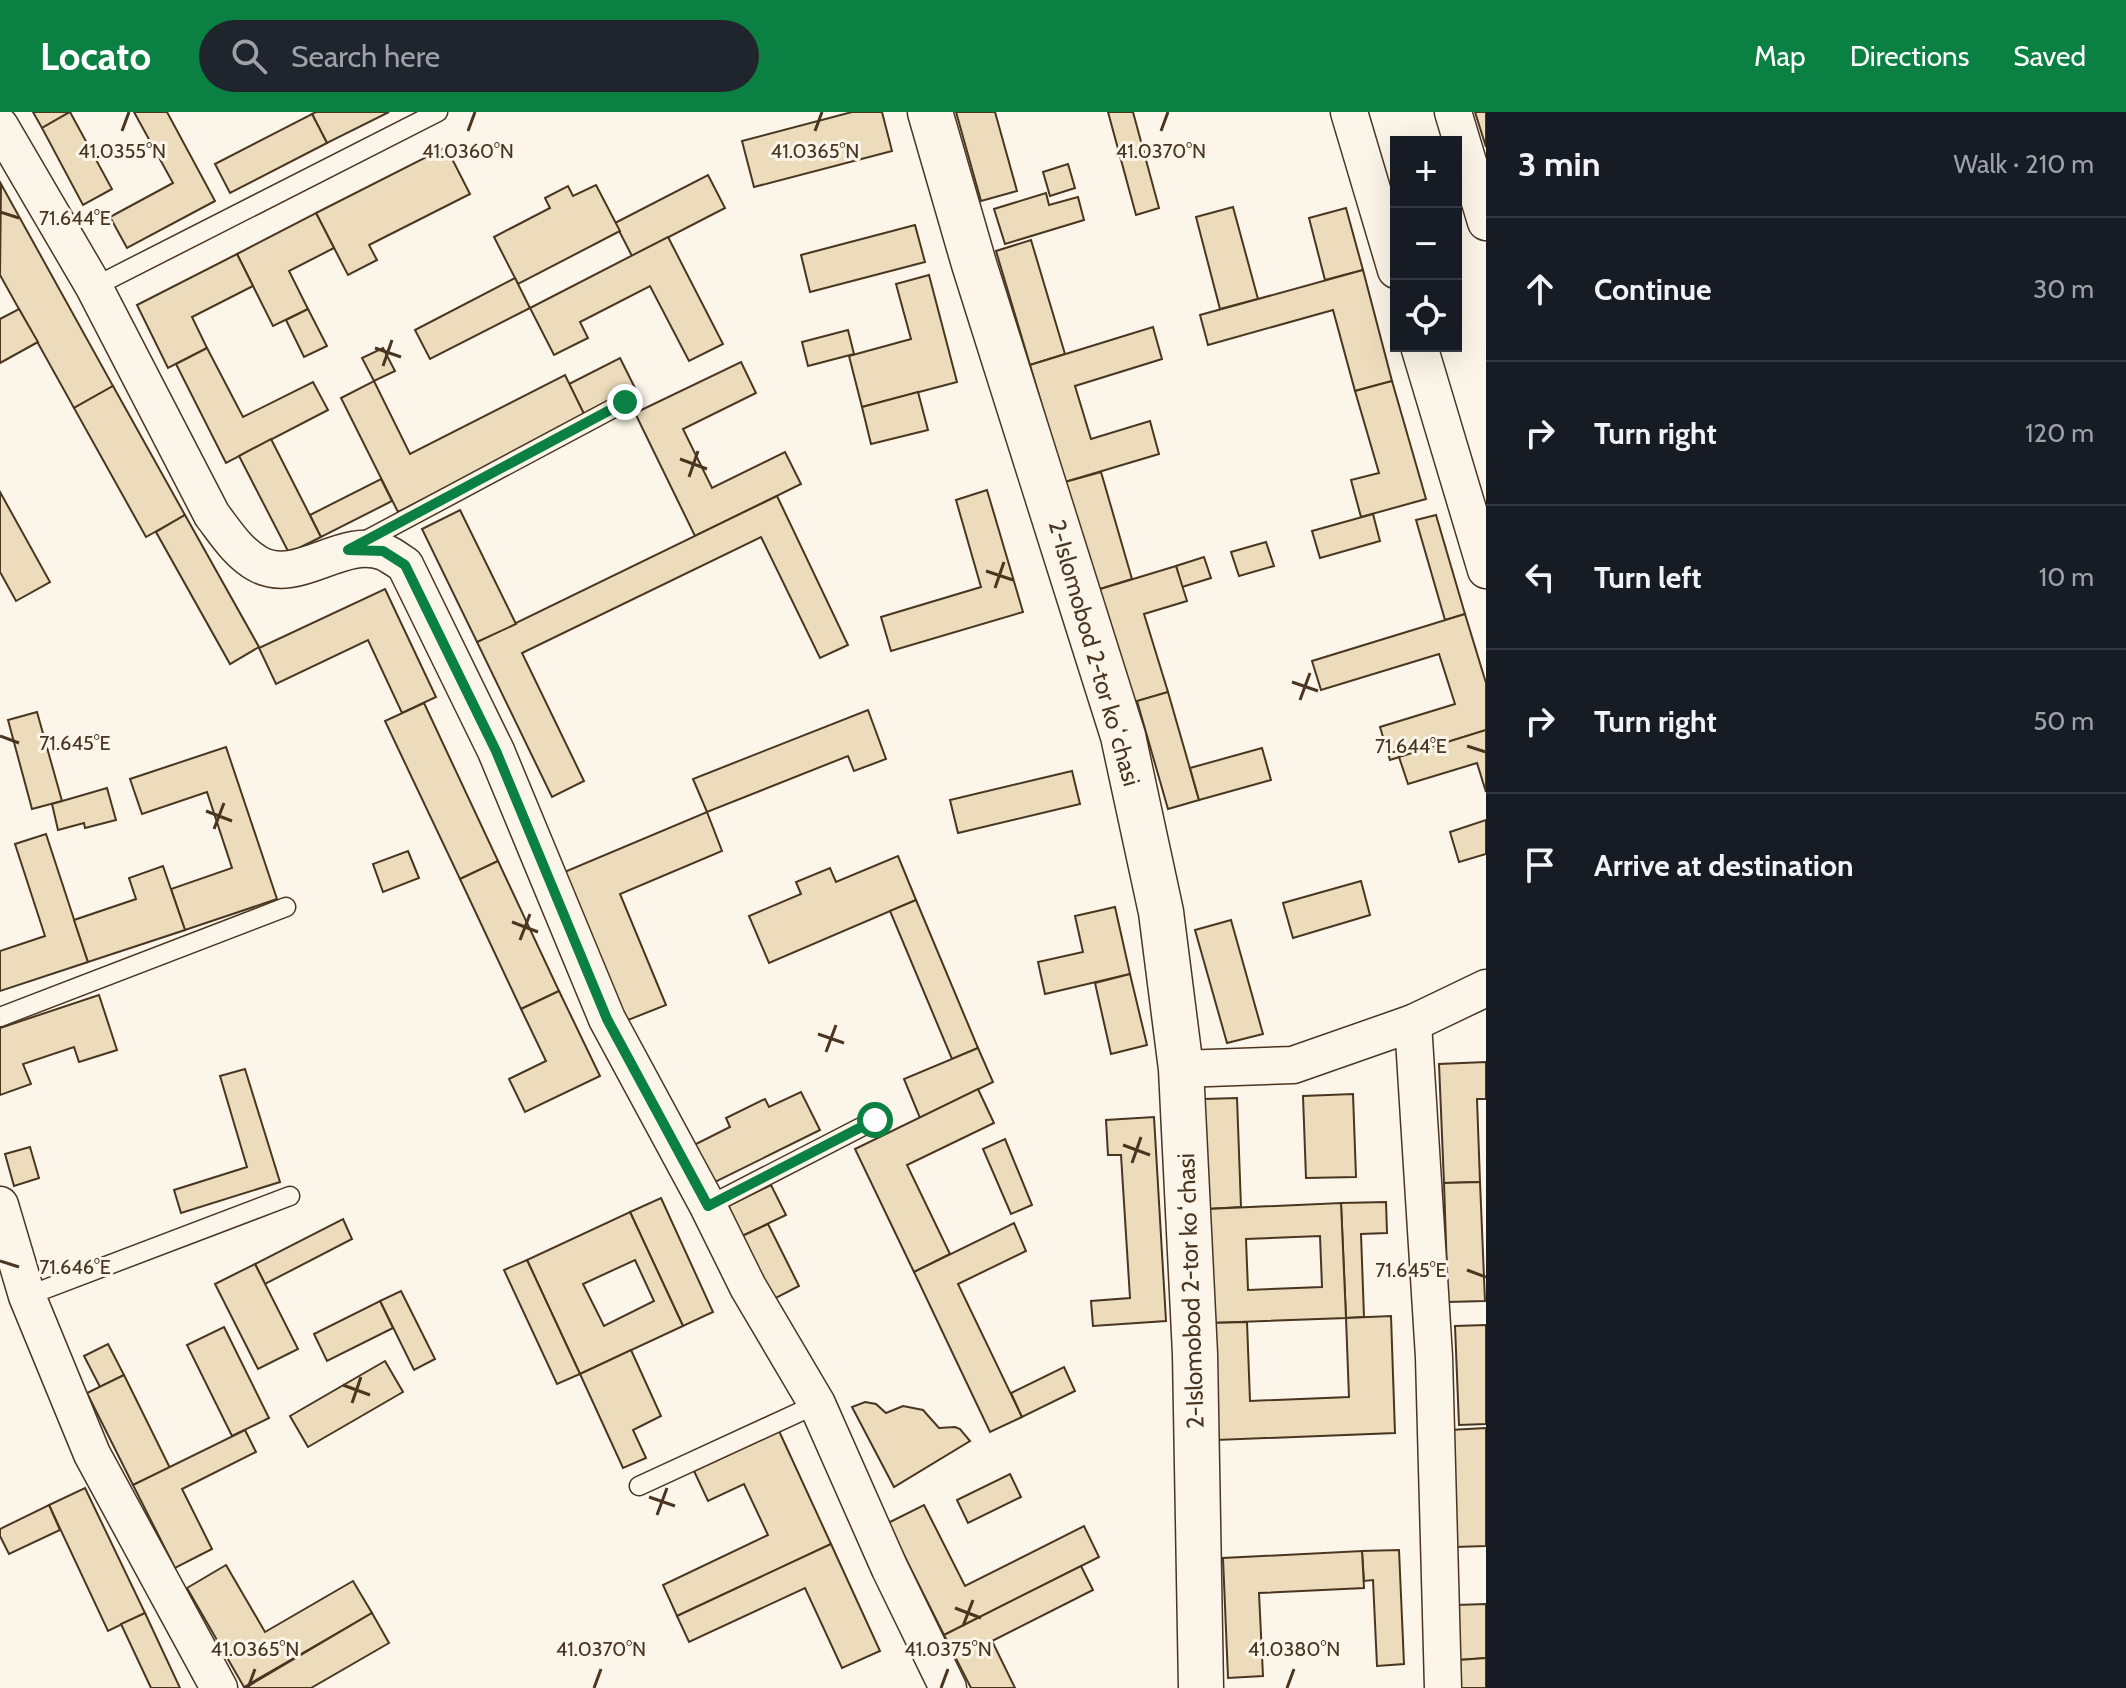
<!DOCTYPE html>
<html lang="en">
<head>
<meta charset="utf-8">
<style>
	body { margin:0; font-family:Cabin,sans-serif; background:#20242c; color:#f1f3f6 }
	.controls { position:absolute; right:24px; top:24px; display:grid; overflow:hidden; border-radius:0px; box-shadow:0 8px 32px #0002 }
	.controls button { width:72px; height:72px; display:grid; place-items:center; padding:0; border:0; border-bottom:2px solid #363941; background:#171b24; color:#f1f3f6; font:40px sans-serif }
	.stop { position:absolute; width:24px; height:24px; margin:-18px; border:6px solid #0b8043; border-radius:50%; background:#fff }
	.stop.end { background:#0b8043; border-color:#fff; box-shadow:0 2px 8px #0008 }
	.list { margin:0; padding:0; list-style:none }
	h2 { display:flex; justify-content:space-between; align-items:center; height:104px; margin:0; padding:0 32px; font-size:34px }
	h2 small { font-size:26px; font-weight:400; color:#9ea1a6 }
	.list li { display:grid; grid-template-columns:52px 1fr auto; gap:24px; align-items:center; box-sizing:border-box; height:144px; padding:0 32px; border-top:2px solid #363941 }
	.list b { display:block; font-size:30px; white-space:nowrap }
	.list em { font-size:26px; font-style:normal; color:#9ea1a6 }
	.icon { flex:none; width:44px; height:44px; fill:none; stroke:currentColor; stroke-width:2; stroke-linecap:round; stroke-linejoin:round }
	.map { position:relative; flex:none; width:1486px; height:1576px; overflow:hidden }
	header { display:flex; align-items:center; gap:48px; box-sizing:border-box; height:112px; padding:0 40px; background:#0b8043; color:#fff }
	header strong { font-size:38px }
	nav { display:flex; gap:44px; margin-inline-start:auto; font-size:28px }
	.search { width:560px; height:72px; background:#20242c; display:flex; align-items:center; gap:20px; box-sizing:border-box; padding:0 28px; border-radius:44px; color:#9ea1a6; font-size:30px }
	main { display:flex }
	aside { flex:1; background:#171b24 }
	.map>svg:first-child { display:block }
	.building { fill:#ecdcbc; stroke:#4a3520; stroke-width:2; fill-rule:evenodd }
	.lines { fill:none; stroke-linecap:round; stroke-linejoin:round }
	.service-casing { stroke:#4a3520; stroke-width:21 }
	.minor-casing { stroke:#4a3520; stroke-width:39 }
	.tertiary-casing { stroke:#4a3520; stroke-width:47 }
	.service { stroke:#fbf6e9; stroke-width:18 }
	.minor { stroke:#fbf6e9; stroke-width:36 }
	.tertiary { stroke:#fbf6e9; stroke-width:44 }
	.route { stroke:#0b8043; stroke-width:10 }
	.ticks { fill:none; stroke:#4a3520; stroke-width:3 }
	.labels { text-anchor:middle; stroke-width:6; stroke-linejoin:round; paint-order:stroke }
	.street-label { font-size:24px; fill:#4a3520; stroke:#fbf6e9 }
	.ticks-label { font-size:20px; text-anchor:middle; fill:#4a3520; stroke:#fbf6e9; stroke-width:6; stroke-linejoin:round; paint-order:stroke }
</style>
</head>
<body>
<header>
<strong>Locato</strong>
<div class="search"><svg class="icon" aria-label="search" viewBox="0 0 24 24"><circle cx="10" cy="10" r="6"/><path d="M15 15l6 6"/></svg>Search here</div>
<nav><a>Map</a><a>Directions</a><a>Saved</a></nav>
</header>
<main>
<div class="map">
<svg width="1486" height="1576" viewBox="0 0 1486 1576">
	<rect width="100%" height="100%" fill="#fbf6e9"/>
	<g class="building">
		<polygon points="33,0 70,0 42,16"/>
		<polygon points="70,0 112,77 83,93 42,16"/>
		<polygon points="134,0 167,0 215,89 127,136 110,105 173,71"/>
		<polygon points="316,0 389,0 327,31 312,2"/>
		<polygon points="852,0 882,0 892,39 754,75 742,29"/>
		<polygon points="956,0 995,0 1017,79 981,89"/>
		<polygon points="1108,0 1133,0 1159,96 1136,103"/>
		<polygon points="1475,0 1486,0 1486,35"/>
		<polygon points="312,2 327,31 230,81 215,52"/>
		<polygon points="446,35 470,82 369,133 377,148 348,163 316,101"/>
		<polygon points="1068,52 1075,76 1050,84 1043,60"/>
		<polygon points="708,63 725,96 632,144 615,111"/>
		<polygon points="1,72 113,274 74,296 0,163"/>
		<polygon points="596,73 620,119 518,172 494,125 550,96 545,86 568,74 573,84"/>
		<polygon points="1046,81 1049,93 1078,85 1084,108 1005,132 994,97"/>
		<polygon points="1233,95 1258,187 1220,197 1196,105"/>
		<polygon points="1346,96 1363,158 1325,168 1309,106"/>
		<polygon points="316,101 334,136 289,159 308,197 273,214 237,142"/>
		<polygon points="915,113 925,150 810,180 801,143"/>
		<polygon points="668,125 723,232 689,249 650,174 580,210 588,226 554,243 530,196"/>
		<polygon points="1031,128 1065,242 1030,253 996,139"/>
		<polygon points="237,142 253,174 192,205 207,236 168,256 137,193"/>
		<polygon points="1363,158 1392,269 1355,279 1333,198 1208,233 1200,203"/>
		<polygon points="929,163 957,270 862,295 849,244 911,227 896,172"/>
		<polygon points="515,166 530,196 430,247 415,218"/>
		<polygon points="19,197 38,230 0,251 0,207"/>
		<polygon points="308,197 327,234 304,245 286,208"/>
		<polygon points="1153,215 1162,247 1075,274 1091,327 1150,309 1159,342 1065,370 1030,253"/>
		<polygon points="848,218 854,242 808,254 802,230"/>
		<polygon points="207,236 243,305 313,270 328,298 226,351 176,252"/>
		<polygon points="383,236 395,259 374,269 362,246"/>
		<polygon points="620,246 636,278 585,304 569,272"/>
		<polygon points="741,250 756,281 683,317 712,376 785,340 801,372 695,424 635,301"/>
		<polygon points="565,263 585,304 398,400 341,286 374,269 410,342"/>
		<polygon points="1392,269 1426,387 1361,405 1351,368 1379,361 1355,279"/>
		<polygon points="113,274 185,403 146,425 74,296"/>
		<polygon points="918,280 928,318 871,332 862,295"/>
		<polygon points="271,327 321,425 289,441 239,344"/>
		<polygon points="1101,360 1132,467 1097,478 1065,370"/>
		<polygon points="381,367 392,389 321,425 310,403"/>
		<polygon points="987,378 1023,500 891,539 881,505 981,475 956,388"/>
		<polygon points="0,380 50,470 16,489 0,460"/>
		<polygon points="777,384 848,533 820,546 761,425 522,541 584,669 552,685 477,530"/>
		<polygon points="460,398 516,512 477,530 422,417"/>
		<polygon points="1373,402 1380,429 1320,446 1312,419"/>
		<polygon points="185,403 259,535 230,552 156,420"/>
		<polygon points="1436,403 1465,502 1445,508 1416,408"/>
		<polygon points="1266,430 1274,454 1239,464 1231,440"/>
		<polygon points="1204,445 1211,466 1182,475 1176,454"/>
		<polygon points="1176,454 1187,489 1144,502 1168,580 1132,591 1097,478"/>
		<polygon points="385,477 436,585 402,601 368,528 276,572 259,536"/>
		<polygon points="1465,502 1486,571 1486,618 1390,648 1380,615 1455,592 1439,542 1321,578 1312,549"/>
		<polygon points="1168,580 1199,688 1168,697 1137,589"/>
		<polygon points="424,591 498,749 460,767 385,609"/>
		<polygon points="868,598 886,647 854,659 848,644 707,700 693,667"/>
		<polygon points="37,600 62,689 32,697 8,608"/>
		<polygon points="1486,618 1486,680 1477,651 1408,672 1399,645"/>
		<polygon points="226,635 277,787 185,818 171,777 232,756 207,680 142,702 130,667"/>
		<polygon points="1262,636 1271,668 1199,688 1190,656"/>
		<polygon points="1072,659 1080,692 958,721 950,688"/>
		<polygon points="107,676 116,708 85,716 84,711 58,718 52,692"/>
		<polygon points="707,700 722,739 620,782 666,893 623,910 562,761"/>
		<polygon points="1486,708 1486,742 1459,750 1450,720"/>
		<polygon points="46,722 88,850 0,879 0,839 45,824 15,732"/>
		<polygon points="408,739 419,766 383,780 373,752"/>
		<polygon points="898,744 916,788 769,851 749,804 801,782 796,770 830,756 836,770"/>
		<polygon points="498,749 559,879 521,897 460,767"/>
		<polygon points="163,754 185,818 88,850 74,808 136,787 129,766"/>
		<polygon points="1361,769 1370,803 1293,826 1283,791"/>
		<polygon points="916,788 978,936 952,947 890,799"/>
		<polygon points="1115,795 1130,862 1045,882 1038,850 1083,840 1075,804"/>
		<polygon points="1231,808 1263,922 1227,931 1195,818"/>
		<polygon points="1130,862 1147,933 1111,942 1095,871"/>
		<polygon points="559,879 600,964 525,1000 509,967 546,949 521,897"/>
		<polygon points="99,883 117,938 79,950 74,935 23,952 31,972 0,983 0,916"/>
		<polygon points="978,936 993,970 920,1006 904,967"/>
		<polygon points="1486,950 1486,987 1477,987 1480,1070 1444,1071 1439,952"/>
		<polygon points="245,957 280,1070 181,1101 174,1078 247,1055 220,964"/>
		<polygon points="978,977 994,1011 907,1053 950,1142 914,1160 855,1037"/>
		<polygon points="801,980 820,1018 711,1072 692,1034 730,1015 726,1006 765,987 769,995"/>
		<polygon points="1353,982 1356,1065 1306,1066 1303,984"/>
		<polygon points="1237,986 1241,1095 1207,1097 1204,987"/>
		<polygon points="1154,1005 1166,1209 1093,1214 1091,1189 1130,1186 1121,1043 1108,1043 1106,1008"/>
		<polygon points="1005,1027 1032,1093 1011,1102 983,1037"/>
		<polygon points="30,1035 39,1066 14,1074 5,1042"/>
		<polygon points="1480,1070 1485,1189 1448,1190 1444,1071"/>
		<polygon points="771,1073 786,1103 740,1125 726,1095"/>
		<polygon points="661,1086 713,1200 683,1214 630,1100"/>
		<polygon points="1386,1090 1387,1121 1361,1122 1364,1205 1346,1206 1341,1091"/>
		<path d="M1341,1091L1346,1206L1211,1211L1207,1097ZM1320,1124L1322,1175L1248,1178L1246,1127Z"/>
		<path d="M630,1100L683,1214L580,1262L527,1148ZM635,1148L654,1189L604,1214L583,1172Z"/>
		<polygon points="343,1107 352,1127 265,1172 255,1152"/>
		<polygon points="1014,1111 1026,1139 958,1172 1022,1305 990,1320 914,1160"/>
		<polygon points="768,1112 799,1174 772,1188 740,1125"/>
		<polygon points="527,1148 580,1262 557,1272 504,1158"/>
		<polygon points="255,1152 298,1237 258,1257 215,1172"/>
		<polygon points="401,1179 435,1247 414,1258 380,1189"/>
		<polygon points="380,1189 393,1216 327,1249 314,1222"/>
		<polygon points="1391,1204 1395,1321 1216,1328 1211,1211 1247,1210 1250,1289 1349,1285 1346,1206"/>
		<polygon points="1486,1213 1486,1312 1459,1313 1455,1214"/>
		<polygon points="224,1215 269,1306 232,1324 187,1233"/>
		<polygon points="108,1232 124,1263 100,1275 84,1244"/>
		<polygon points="631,1238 661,1304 633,1318 646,1346 623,1356 580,1262"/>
		<polygon points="385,1249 403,1280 308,1335 290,1304"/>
		<polygon points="1064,1255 1075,1279 1022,1305 1011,1281"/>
		<polygon points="124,1263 170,1356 133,1373 87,1281"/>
		<polygon points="865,1290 876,1292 886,1301 903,1294 923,1298 939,1316 955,1315 960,1317 970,1329 894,1375 852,1295"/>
		<polygon points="1486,1316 1486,1434 1455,1435 1450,1318"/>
		<polygon points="245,1318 256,1340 182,1377 212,1437 175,1456 133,1373"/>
		<polygon points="779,1319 831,1432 677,1504 663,1473 768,1423 744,1372 708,1389 694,1359"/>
		<polygon points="1010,1362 1021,1385 968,1411 957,1388"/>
		<polygon points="85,1376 145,1501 108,1519 49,1393"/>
		<polygon points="49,1393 60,1418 9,1442 0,1424 0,1417"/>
		<polygon points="924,1393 965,1474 1084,1414 1099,1445 944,1523 888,1411"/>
		<polygon points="831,1432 880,1539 842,1556 805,1476 689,1530 677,1504"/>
		<polygon points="1399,1438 1404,1552 1377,1554 1373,1468 1364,1469 1362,1439"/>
		<polygon points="1362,1439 1364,1476 1259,1481 1263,1564 1228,1566 1223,1446"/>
		<polygon points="226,1453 265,1520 353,1469 372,1501 244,1575 187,1476"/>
		<polygon points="1081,1454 1093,1478 992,1529 1015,1576 971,1576 944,1523"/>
		<polygon points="1486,1492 1486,1546 1459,1548 1456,1493"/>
		<polygon points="145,1501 180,1576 151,1576 121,1512"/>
		<polygon points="372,1501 389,1531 311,1576 245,1576"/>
		<polygon points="1486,1546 1486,1576 1460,1576 1459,1548"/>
	</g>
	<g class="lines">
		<g class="service-casing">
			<g id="service">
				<polyline points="94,175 438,0"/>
				<polyline points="359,432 625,290"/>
				<polyline points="0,905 286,795"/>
				<polyline points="708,1094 875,1008"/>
				<polyline points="27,1184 290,1084"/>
				<polyline points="639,1374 817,1292"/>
			</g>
		</g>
		<g class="minor-casing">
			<g id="minor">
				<polyline points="1349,0 1396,158"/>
				<polyline points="1453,0 1486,110"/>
				<path d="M0,14L94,175L212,403C225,420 238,441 258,452C299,474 341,424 384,440C391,443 399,449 405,453L496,639L607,907L708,1094L748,1175L817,1292L890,1457L948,1576"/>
				<polyline points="1419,234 1486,458"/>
				<polyline points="1413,911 1434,1245 1443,1576"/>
				<polyline points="1181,957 1293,953 1413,911 1486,876"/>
				<polyline points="0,1093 27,1184 92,1342 219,1576"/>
			</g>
		</g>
		<g class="tertiary-casing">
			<polyline id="tertiary" points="930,0 974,152 1123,624 1161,800 1181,957 1195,1242 1201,1576"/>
		</g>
		<use href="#service" class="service"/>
		<use href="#minor" class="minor"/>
		<use href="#tertiary" class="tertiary"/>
	</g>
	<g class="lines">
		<polyline class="route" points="625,290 348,438 383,439 405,453 496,639 607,907 708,1094 875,1008"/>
	</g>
	<path class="ticks" d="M122,19L129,0M468,19L475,0M815,19L822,0M1161,19L1168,0M0,100L19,106M375,236L401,245M383,254L392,228M680,347L707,357M689,365L698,339M986,459L1013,468M995,476L1004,450M1292,570L1318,579M1300,588L1310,561M0,624L19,631M1467,634L1486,640M206,699L232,709M214,717L224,691M512,810L538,820M520,828L530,802M818,922L844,931M826,940L836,913M1123,1033L1150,1043M1132,1051L1141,1025M0,1149L19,1155M1467,1158L1486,1165M343,1273L370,1283M352,1291L361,1265M649,1385L675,1394M657,1403L667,1376M955,1496L981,1506M963,1514L973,1488M248,1576L255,1557M594,1576L601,1557M941,1576L948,1557M1287,1576L1294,1557"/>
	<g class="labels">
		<g class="street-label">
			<text transform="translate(1094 541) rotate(74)" y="8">2-Islomobod 2-tor koʻchasi</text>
			<text transform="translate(1191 1179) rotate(-92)" y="8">2-Islomobod 2-tor koʻchasi</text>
		</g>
	</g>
	<g class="ticks-label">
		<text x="468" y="46">41.0360°N</text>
		<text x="122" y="46">41.0355°N</text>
		<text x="815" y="46">41.0365°N</text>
		<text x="1161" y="46">41.0370°N</text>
		<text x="75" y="113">71.644°E</text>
		<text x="75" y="638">71.645°E</text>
		<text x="1411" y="641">71.644°E</text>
		<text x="75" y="1162">71.646°E</text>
		<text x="1411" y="1165">71.645°E</text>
		<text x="255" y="1544">41.0365°N</text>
		<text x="601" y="1544">41.0370°N</text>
		<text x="948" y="1544">41.0375°N</text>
		<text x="1294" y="1544">41.0380°N</text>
	</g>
</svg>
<div class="controls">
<button>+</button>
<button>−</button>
<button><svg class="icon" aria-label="locate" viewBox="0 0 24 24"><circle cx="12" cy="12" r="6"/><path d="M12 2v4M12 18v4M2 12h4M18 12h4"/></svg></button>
</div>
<div class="stop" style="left:875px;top:1008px"></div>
<div class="stop end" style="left:625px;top:290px"></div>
</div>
<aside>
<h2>3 min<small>Walk · 210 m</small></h2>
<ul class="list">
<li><svg class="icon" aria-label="ahead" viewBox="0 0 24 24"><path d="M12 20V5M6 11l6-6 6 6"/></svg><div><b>Continue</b></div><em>30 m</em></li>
<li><svg class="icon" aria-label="right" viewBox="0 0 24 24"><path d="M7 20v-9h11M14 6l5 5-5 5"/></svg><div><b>Turn right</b></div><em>120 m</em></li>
<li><svg class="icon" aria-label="left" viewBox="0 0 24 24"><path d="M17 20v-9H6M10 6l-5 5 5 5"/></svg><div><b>Turn left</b></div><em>10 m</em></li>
<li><svg class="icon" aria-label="right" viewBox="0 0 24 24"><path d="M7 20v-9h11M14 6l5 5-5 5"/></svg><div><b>Turn right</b></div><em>50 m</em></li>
<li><svg class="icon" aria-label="arrive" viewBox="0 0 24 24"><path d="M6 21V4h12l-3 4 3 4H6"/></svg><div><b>Arrive at destination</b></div></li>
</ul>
</aside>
</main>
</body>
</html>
